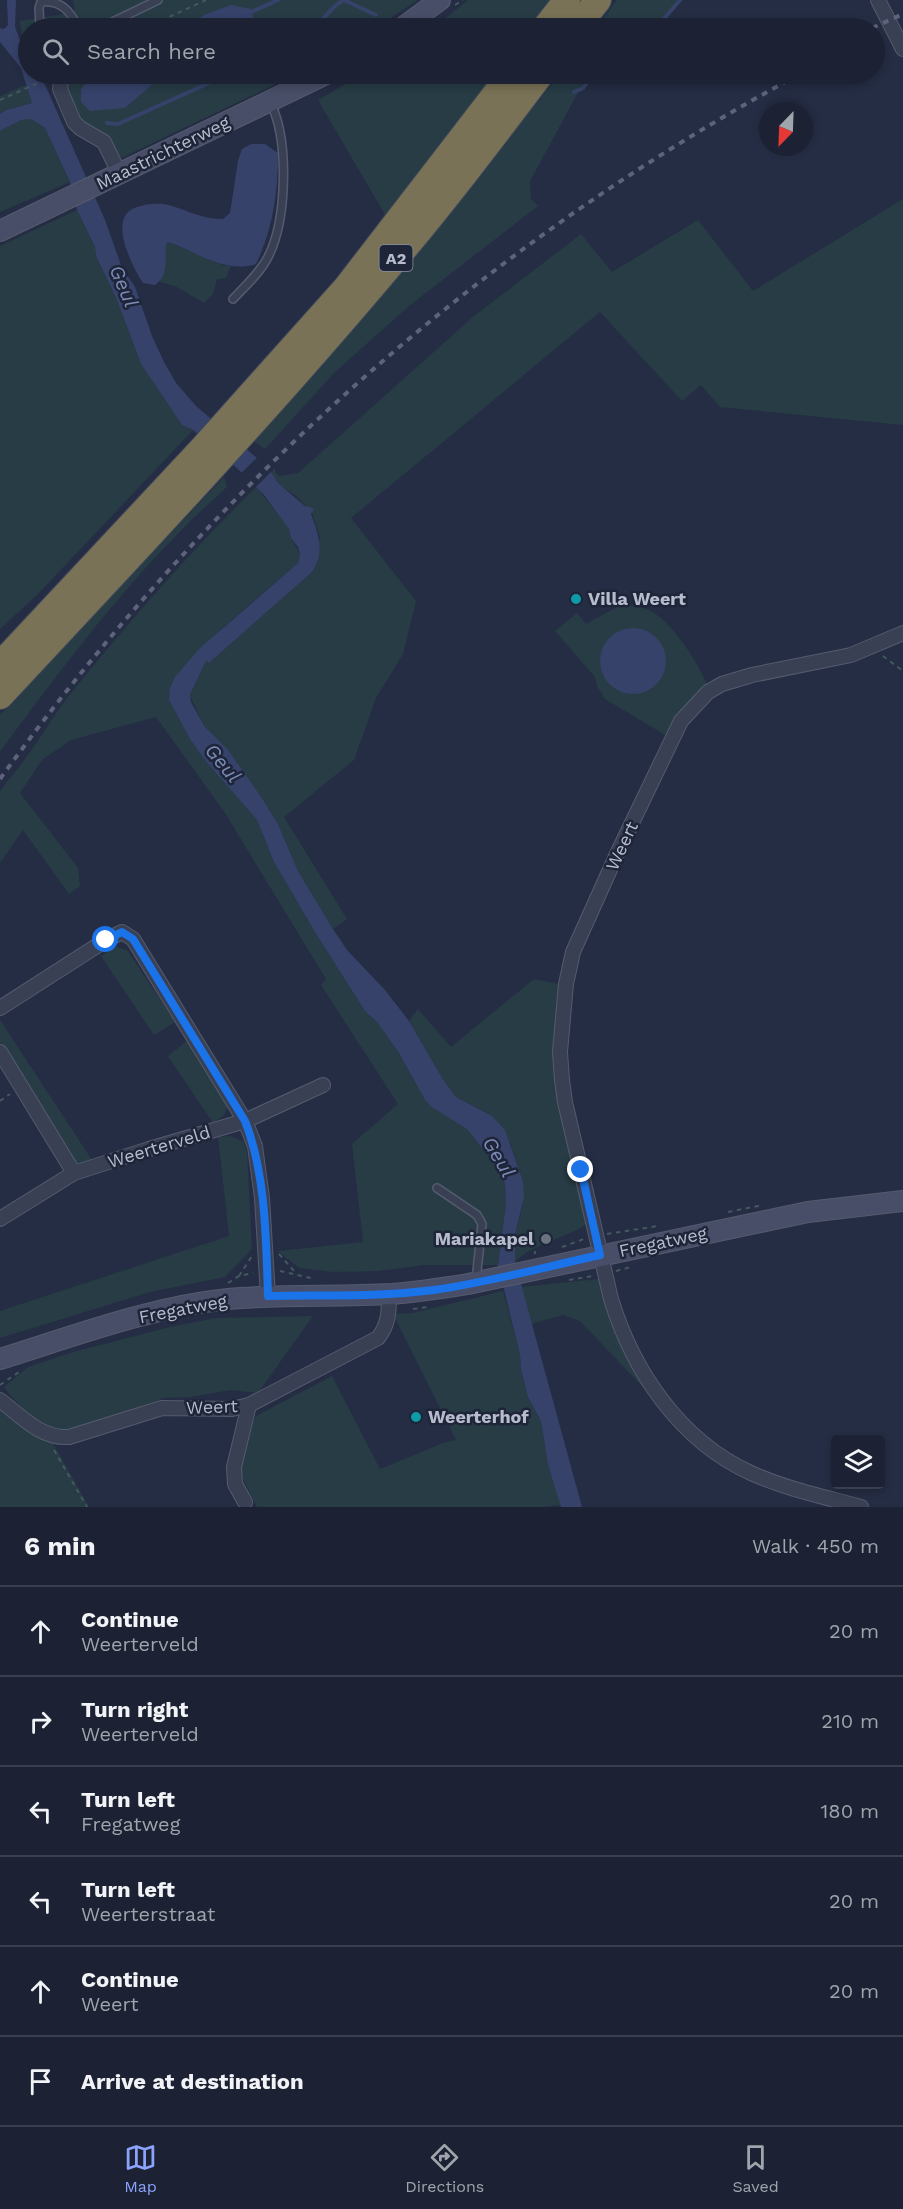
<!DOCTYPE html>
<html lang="en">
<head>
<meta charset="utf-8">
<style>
	body { margin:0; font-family:"Work Sans",sans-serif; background:#252a3b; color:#f1f3f6 }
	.controls { position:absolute; right:18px; bottom:18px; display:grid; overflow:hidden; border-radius:6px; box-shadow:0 3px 9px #0003 }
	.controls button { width:54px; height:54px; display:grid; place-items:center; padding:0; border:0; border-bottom:2px solid #3a3f4e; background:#1c2233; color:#f1f3f6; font:30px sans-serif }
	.compass { position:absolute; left:759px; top:102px; width:54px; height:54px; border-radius:50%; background:#1c2233; box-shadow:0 3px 9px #0003; rotate:203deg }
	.stop { position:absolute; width:18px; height:18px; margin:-14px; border:4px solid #1a73e8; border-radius:50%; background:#fff }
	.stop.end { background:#1a73e8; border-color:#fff; box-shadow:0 2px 6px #0008 }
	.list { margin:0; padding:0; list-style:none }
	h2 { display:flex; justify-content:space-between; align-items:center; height:78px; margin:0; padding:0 24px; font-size:26px }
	h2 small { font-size:20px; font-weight:400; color:#a0a4ac }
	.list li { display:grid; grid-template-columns:39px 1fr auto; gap:18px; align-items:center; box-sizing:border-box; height:90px; padding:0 24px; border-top:2px solid #3a3f4e }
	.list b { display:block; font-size:22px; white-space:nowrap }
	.list p { margin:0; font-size:20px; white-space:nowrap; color:#a0a4ac }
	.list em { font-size:20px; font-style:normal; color:#a0a4ac }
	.icon { flex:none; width:33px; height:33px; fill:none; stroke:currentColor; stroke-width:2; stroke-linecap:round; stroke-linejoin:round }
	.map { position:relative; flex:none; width:903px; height:1507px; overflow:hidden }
	.search { position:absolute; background:#1c2233; box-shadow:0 3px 9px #0003; left:18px; right:18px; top:18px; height:66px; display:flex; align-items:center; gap:15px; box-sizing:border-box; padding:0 21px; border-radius:33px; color:#a0a4ac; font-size:22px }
	.sheet { height:618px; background:#1c2233 }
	nav { display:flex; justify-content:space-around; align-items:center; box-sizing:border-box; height:84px; border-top:2px solid #3a3f4e; background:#1c2233; font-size:16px; color:#a0a4ac }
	nav a { display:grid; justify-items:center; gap:3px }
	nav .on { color:#8ba3fe }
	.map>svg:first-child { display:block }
	.green { fill:#273c45 }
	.water { fill:#36426a }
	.pier { fill:#252d44 }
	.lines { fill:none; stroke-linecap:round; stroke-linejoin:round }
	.stream { stroke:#36426a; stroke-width:4 }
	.lane-casing { stroke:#555b6e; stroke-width:10 }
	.street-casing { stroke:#555b6e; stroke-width:16 }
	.secondary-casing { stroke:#555b6e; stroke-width:22 }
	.highway-casing { stroke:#41485b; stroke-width:28 }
	.path { stroke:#43585f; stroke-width:2; stroke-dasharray:4.5 4.5; stroke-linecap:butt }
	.lane { stroke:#3a4054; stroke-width:7 }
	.street { stroke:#3a4054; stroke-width:14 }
	.secondary { stroke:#484e67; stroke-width:20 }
	.highway { stroke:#7a7256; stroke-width:26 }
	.rail { stroke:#5c637b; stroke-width:4; stroke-dasharray:6 6; stroke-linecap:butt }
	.route { stroke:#1a73e8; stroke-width:8 }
	.culture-dot { fill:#0f9aa8; stroke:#1e2539; stroke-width:2 }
	.worship-dot { fill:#6b7280; stroke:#1e2539; stroke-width:2 }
	.labels { text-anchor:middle; stroke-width:5; stroke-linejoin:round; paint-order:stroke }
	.shield { fill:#1e2539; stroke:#898fa1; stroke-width:1.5 }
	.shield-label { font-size:16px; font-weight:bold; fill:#b7bccd }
	.street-label { font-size:18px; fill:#b7bccd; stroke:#1e2539 }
	.poi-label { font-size:18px; font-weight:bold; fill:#b7bccd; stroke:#1e2539; text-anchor:start }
	.water-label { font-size:20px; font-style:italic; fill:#7c8bb6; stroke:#1e2539 }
</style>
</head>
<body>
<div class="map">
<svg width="903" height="1507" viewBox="0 0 903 1507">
	<rect width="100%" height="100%" fill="#252d44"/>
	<g class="green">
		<polygon points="73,0 418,0 375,28 252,28 253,17 204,15 183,28 83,28 75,14"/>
		<polygon points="468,0 558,0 537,28 433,28"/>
		<polygon points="617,0 681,0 658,28 596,28"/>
		<polygon points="64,14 71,28 28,28 28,48 22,33 20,21"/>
		<polygon points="65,74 93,74 81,90 143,92 161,78 179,74 297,74 121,158 110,141 81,121 67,92"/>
		<polygon points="362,74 503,74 387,218 318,100"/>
		<polygon points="560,74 588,74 530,181 531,199 538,206 409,306 335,372 265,449 252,440 391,285"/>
		<polygon points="26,85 32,103 6,110 0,114 0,96"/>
		<polygon points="31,119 45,128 70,182 0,212 0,131 20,120"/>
		<polygon points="903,199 903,425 720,407 701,385 682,401 600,312 351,518 416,601 403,654 376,698 354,760 284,817 347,919 333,929 298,871 278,824 262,798 228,751 205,727 190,696 206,661 209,663 312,572 320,537 312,513 296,496 277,483 271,472 275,468 275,472 279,476 298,473 473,317 581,234 612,272 698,220 753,291"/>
		<polygon points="77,210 95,247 96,256 117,300 141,364 182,425 193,430 39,593 0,629 0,246"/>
		<polygon points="168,242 223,265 231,266 226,278 217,279 213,294 204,303 175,286 160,282 166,245"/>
		<path d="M224,477L227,487C140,564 68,659 0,752V715Z"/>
		<path d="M256,487L290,529L291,538L300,554L298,563L220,630L169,700L190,739L257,820L274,862L316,934L365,1011L377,1022L399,1053L425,1100L467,1129L500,1171L505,1184L506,1203L498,1265H425L378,1271L334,1272L299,1268L278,1251L363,1242L352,1144L398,1104L321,985L326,979L225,813L156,717L71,740L42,760L20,793L78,868L80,886L69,894L23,830L0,863V791C8,780 17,770 25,759C40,739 52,718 67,698C126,625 189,553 256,487Z"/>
		<path d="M628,605C638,607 646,608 654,613C673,624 699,664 707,684L667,736L605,699L597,686L595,677L555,631L577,613L586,624L617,607Z"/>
		<polygon points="116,947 127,950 175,1022 154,1035 101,956"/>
		<path d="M534,979L559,984C558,1028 545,1075 564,1116L586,1225C563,1239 534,1243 515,1262V1235L523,1204V1181L511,1145L504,1130L492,1116L456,1097L444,1081L409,1021L418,1009L451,1047Z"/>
		<polygon points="0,1020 92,1160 78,1165 72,1158 0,1042"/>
		<polygon points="187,1041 229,1105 224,1115 213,1123 168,1056"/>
		<polygon points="231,1136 244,1142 247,1152 252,1249 225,1277 150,1292 0,1338 0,1311 229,1236 218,1137"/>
		<polygon points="599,1279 614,1327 658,1403 580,1321 563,1315 531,1324 521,1287"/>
		<polygon points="503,1291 520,1355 521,1369 528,1397 541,1421 548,1465 561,1505 544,1507 257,1507 240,1473 242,1452 247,1434 256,1416 332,1376 380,1469 443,1443 456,1440 393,1314 413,1313"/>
		<path d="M313,1316L258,1393L231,1390L190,1397L164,1398L74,1430C70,1430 65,1431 60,1430C42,1427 14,1402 4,1387L28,1367L73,1352L170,1327L216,1318Z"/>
		<polygon points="0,1409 42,1439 53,1443 89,1507 0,1507"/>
	</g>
	<g class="water">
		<path d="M7,0H16L15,27L20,40L28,54V74H39L42,78L105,220L122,268L135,287L152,336L164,362L176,383L196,406L257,458L271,472L277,482L306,507L308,506L314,509L311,514C319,536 325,552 312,572L209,663L206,661L190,695L191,702L205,727L228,750L262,798L278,824L298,871L333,929L347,950L385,990L409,1021L444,1081L456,1097L492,1116L505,1130L523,1181L524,1197L515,1235V1262L582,1507H561L548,1465L541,1421L528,1397L521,1369L520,1355L498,1265L506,1203L505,1184L500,1171L467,1129L433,1108L425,1100L399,1053L377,1022L365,1011L316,934L274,862L257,820L205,760L190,739L169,700L170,688L175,677L200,648L298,563L300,554L298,547L291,538L289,529L264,495L238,469L193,430L182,425L141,364L117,300L96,256L95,247L77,210L70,182L45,128L31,119L21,120L0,131V114L6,110L32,103L21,68L0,42V28L4,29L8,25Z"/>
		<polygon points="231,5 251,9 253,17 252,28 183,28 204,15"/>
		<polygon points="93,74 179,74 160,78 125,108 90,111 81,102 81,89"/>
		<path d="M251,144H265L278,153C278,192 273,229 256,264C225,274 197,252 168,242L166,245C165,260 169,276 155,285L143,283C132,266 106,216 137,207C145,204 155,203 164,204C184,208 202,220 223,219L230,213L238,161L242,149Z"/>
		<circle cx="633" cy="661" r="33"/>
	</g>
	<polygon class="pier" points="259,456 273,470 254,489 240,474"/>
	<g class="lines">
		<g class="stream">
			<polyline points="249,13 278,0"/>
			<polyline points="314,28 336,5 344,0 376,15"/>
			<polyline points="656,28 680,0"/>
			<polyline points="574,92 583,88 594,74"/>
			<polyline points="107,123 118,124 229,74"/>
		</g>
		<g class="lane-casing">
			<g id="lane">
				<path d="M40,28L39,8L41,2C62,0 71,12 78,28"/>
				<polyline points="100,28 158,0"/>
				<path d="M233,299C245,286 260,273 268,257C287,220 289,141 271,104"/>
				<polyline points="437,1188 477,1215 482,1224 476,1280"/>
			</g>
		</g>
		<g class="street-casing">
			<g id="street">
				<polyline points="878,0 903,49"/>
				<polyline points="62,74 60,89 74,122 80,128 104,142 120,175"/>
				<polyline points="0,1008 106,940 122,932 133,939 245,1121 255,1146 262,1198 268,1296"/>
				<polyline points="0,1052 74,1173"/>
				<polyline points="0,1219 74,1173 149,1149 245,1121 323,1085"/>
				<path d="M0,1400C21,1416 41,1439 69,1437L162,1408L232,1409L249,1405L378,1338C389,1324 389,1311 389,1294"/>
				<polyline points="245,1502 235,1484 234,1467 249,1405"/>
				<path d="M861,1507C825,1497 786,1489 751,1473C680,1441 633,1371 611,1299L565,1102L562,1080L560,1052L566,984L573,952L617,854L681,721L708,692L722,684L752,675L851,655L903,633"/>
			</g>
		</g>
		<g class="secondary-casing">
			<g id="secondary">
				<polyline points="402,28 440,0"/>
				<polyline points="0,231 326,74"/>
				<path d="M0,1359C74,1336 151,1307 228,1299C283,1294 337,1297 392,1294C418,1292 443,1288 468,1284L808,1212L903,1201"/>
			</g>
		</g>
		<g class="highway-casing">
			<g id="highway">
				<polyline points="545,28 567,0"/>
				<polyline points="576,28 598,0"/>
				<polyline points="0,665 202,449 346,288 511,74"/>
				<path d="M0,696C131,556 263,416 387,269C441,206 491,140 541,74"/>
			</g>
		</g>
		<g class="path">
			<polyline points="455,5 463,0"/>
			<polyline points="145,28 206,0"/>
			<polyline points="339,83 355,74"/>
			<polyline points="0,100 49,78"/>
			<polyline points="883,656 903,671"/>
			<polyline points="0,1101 10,1094"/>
			<polyline points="728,1212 763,1205"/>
			<polyline points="607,1234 658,1226"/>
			<polyline points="534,1242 535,1254"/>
			<polyline points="562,1247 584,1239"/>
			<polyline points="279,1254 295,1272"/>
			<polyline points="280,1271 315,1279"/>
			<polyline points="616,1271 631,1267"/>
			<polyline points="239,1276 252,1256"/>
			<polyline points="569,1280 593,1276"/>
			<polyline points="228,1283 239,1276 253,1273"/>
			<polyline points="413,1309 428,1307"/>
			<polyline points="0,1385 22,1370"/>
			<polyline points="54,1450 87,1507"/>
		</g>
		<use href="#lane" class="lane"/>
		<use href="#street" class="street"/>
		<use href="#secondary" class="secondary"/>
		<use href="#highway" class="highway"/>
		<g class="rail">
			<polyline points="872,28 903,14"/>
			<path d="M0,779C211,487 483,244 800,74"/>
		</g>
	</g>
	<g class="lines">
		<path class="route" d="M106,940L122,932L133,939L245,1121C266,1174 266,1240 268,1296C323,1295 379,1297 434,1290C490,1282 545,1267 600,1255L581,1170"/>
	</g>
	<g class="culture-dot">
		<circle cx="576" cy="599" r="6"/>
		<circle cx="416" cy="1417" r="6"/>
	</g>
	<circle class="worship-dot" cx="546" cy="1239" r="6"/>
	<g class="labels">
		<rect class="shield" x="379.5" y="245" width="33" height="26" rx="4.5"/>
		<g class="shield-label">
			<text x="396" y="264">A2</text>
		</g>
		<g class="street-label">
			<text transform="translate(163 153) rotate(-26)" y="6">Maastrichterweg</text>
			<text transform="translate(622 846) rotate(-65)" y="6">Weert</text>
			<text transform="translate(159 1147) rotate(-17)" y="6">Weerterveld</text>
			<text transform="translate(663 1242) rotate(-12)" y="6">Fregatweg</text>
			<text transform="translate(183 1309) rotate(-11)" y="6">Fregatweg</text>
			<text transform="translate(212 1407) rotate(-2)" y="6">Weert</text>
		</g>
		<g class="poi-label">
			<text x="588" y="605">Villa Weert</text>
			<text x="534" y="1245" text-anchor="end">Mariakapel</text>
			<text x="428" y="1423">Weerterhof</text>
		</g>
		<g class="water-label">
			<text transform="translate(124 286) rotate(67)" y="7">Geul</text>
			<text transform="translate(223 763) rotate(50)" y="7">Geul</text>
			<text transform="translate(499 1157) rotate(59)" y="7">Geul</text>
		</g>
	</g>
</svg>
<div class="controls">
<button><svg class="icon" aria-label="layers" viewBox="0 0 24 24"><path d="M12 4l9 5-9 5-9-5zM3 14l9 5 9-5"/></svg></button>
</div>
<svg class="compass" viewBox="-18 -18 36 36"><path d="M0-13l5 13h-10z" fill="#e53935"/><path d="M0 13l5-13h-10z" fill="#a0a4ac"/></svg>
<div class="stop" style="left:106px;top:940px"></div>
<div class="stop end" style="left:581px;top:1170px"></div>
<div class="search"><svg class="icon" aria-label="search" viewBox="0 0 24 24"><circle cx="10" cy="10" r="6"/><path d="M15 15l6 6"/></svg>Search here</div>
</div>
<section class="sheet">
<h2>6 min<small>Walk · 450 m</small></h2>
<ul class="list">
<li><svg class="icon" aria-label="ahead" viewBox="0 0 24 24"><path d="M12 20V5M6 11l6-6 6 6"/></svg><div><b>Continue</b><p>Weerterveld</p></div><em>20 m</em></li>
<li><svg class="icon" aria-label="right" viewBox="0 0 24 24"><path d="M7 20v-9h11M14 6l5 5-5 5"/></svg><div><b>Turn right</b><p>Weerterveld</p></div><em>210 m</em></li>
<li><svg class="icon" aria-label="left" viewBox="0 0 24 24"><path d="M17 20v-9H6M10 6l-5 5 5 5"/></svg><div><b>Turn left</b><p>Fregatweg</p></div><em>180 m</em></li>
<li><svg class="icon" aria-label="left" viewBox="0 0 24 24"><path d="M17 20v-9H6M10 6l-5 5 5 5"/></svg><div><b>Turn left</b><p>Weerterstraat</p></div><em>20 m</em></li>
<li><svg class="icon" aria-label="ahead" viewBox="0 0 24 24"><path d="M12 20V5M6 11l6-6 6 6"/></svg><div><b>Continue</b><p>Weert</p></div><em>20 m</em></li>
<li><svg class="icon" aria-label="arrive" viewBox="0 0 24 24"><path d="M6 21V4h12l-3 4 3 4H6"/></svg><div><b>Arrive at destination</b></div></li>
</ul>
</section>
<nav>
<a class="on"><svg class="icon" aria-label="map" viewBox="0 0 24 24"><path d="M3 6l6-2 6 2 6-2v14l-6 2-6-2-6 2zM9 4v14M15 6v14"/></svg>Map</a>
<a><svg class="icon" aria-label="directions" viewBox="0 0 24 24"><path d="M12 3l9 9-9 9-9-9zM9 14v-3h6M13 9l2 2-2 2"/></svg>Directions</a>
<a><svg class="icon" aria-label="saved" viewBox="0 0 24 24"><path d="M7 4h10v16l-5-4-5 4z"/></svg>Saved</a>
</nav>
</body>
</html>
